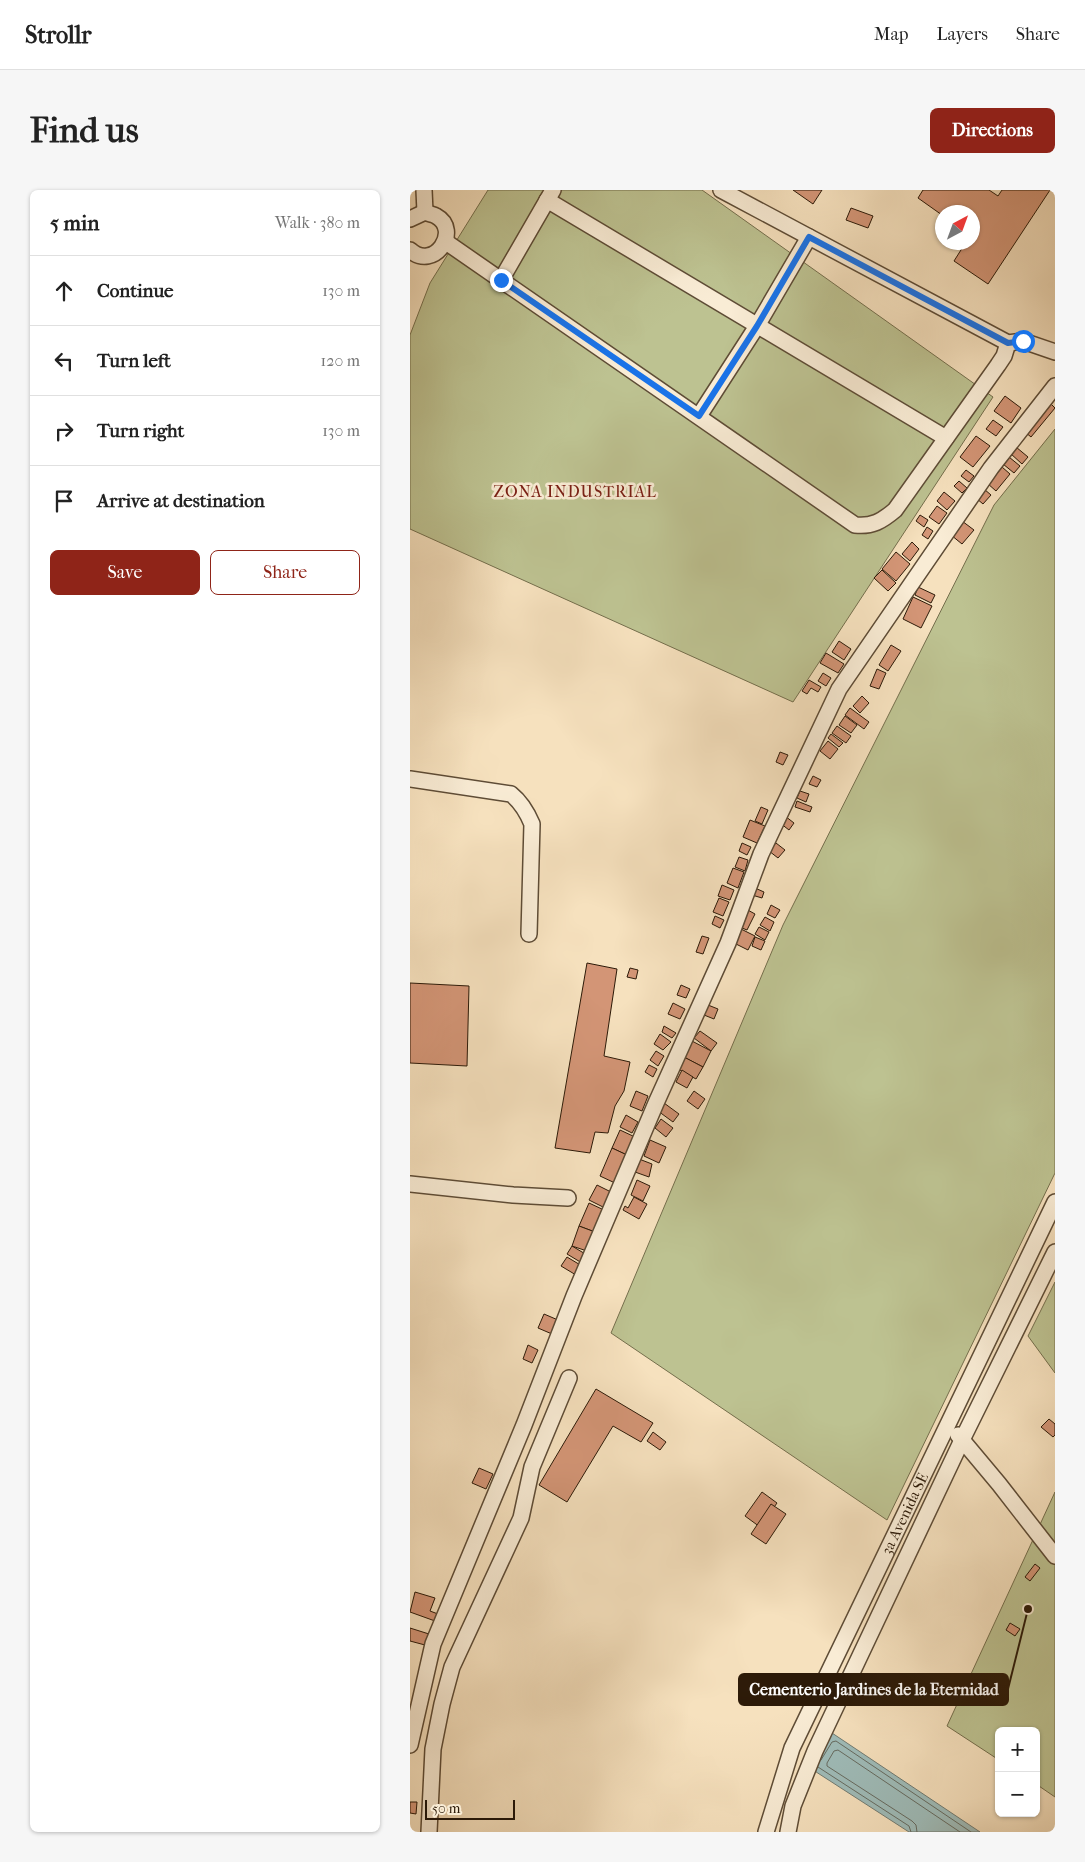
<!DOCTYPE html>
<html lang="en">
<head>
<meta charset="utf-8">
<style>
	body { margin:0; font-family:"IM FELL French Canon",serif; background:#f6f6f6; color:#222 }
	.controls { position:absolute; right:15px; bottom:15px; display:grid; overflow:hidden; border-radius:8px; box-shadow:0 1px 4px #0004 }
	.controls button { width:45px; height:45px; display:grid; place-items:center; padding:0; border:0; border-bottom:1px solid #e0e0e0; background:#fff; color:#222; font:25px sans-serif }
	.compass { position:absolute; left:525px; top:15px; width:45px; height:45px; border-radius:50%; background:#fff; box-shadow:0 1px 4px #0004; rotate:41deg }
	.scale { position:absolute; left:15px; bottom:12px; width:90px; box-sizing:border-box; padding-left:5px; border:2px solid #2c1a08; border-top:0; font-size:14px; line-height:18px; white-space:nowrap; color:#2c1a08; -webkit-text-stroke:4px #f9ecd5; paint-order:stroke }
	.stop { position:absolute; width:15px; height:15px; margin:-11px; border:4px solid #1a73e8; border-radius:50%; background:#fff }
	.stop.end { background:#1a73e8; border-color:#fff; box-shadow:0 1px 5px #0008 }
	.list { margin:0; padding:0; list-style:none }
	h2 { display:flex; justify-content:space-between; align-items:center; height:65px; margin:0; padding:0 20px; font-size:21px }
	h2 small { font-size:16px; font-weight:400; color:#767676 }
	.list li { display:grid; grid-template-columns:32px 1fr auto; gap:15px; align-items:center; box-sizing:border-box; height:70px; padding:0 20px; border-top:1px solid #e0e0e0 }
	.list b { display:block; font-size:19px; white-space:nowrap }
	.list em { font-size:16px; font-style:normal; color:#767676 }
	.actions { display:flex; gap:10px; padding:15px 20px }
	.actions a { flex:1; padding:11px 0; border:1px solid #8f2418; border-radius:8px; text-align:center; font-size:18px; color:#8f2418 }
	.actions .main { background:#8f2418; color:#fff }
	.icon { flex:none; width:28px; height:28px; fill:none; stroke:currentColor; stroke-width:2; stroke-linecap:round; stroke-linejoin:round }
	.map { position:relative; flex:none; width:645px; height:1642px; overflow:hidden; border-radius:8px }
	header { display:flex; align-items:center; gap:30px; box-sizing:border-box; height:70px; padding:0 25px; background:#fff; border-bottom:1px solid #e0e0e0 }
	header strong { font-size:24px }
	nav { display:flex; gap:28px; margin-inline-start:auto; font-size:18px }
	.intro { display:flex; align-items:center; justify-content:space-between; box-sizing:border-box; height:120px; padding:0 30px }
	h1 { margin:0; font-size:35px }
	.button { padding:12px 22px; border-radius:8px; background:#8f2418; color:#fff; font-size:18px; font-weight:700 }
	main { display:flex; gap:30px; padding:0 30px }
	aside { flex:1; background:#fff; border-radius:8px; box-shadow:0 1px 4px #0004 }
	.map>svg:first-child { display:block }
	.green { fill:#bdc291; stroke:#746e4c }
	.water { fill:#9fbcb9; stroke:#717b72 }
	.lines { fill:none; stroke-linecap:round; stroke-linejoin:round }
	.shore { stroke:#666b60; stroke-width:1 }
	.building { fill:#d39576; stroke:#2c1a08 }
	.minor-casing { stroke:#5e4c36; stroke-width:18 }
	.minor { stroke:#f9ecd5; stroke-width:15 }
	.route { stroke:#1a73e8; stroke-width:6 }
	.labels { text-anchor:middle; stroke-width:5; stroke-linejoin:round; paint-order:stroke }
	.street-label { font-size:15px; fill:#2c1a08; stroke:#f9ecd5 }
	.neighbourhood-label { font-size:16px; letter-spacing:1px; fill:#7a1f14; stroke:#f9ecd5 }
	.leader { fill:none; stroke:#2c1a08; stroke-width:2 }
	.callout-dot { fill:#2c1a08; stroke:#f9ecd5; stroke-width:2 }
	.callout { fill:#2c1a08; stroke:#2c1a08; stroke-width:2 }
	.callout-label { font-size:16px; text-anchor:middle; font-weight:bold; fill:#fff }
</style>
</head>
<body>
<header>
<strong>Strollr</strong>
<nav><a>Map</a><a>Layers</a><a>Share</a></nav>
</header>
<div class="intro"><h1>Find us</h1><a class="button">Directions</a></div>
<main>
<aside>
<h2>5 min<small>Walk · 380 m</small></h2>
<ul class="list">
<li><svg class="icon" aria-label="ahead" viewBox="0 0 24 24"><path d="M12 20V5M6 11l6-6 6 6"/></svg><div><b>Continue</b></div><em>130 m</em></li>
<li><svg class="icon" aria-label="left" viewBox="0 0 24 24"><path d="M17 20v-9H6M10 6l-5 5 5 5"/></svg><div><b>Turn left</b></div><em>120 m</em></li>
<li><svg class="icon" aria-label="right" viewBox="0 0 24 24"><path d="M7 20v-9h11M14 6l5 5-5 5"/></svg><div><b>Turn right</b></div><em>130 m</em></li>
<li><svg class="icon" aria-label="arrive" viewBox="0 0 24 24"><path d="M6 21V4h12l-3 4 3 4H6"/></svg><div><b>Arrive at destination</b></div></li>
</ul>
<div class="actions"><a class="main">Save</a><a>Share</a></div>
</aside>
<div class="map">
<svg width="645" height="1642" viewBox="0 0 645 1642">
	<rect width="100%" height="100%" fill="#f6e1be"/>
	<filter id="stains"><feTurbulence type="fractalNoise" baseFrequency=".004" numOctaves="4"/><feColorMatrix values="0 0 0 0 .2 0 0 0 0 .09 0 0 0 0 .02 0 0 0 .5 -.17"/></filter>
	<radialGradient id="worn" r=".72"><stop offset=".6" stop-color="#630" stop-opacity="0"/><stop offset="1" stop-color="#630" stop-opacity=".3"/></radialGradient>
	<g class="green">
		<polygon points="78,0 292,0 583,207 383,512 0,339 0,145 20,93"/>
		<polygon points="645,239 645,983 477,1330 201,1143 373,735 584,315"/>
		<polygon points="645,1092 645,1183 618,1146"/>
		<polygon points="645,1302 645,1607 626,1594 626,1541 589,1541 589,1570 537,1536"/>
	</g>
	<polygon class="water" points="422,1543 570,1642 499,1642 400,1578"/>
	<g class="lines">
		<g class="shore">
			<polyline points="411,1570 422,1552 426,1551 561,1642"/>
			<polyline points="408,1577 499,1636 501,1642"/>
			<polyline points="507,1642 506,1635 502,1631 417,1576 417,1573 424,1561 428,1560 550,1642"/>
		</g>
	</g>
	<g class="building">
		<polygon points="383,0 412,0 403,14"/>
		<polygon points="513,0 579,0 588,6 592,0 640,0 578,94 544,71 556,52 562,52 562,22 532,22 532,25 508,8"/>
		<polygon points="441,18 463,26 458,38 436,30"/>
		<polygon points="595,206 611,218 601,233 584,221"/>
		<polygon points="639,212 645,218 621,247 615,242"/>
		<polygon points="583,230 593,237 586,246 576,239"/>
		<polygon points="566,246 580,256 563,277 550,267"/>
		<polygon points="606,257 618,267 612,274 600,263"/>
		<polygon points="599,267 610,276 604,283 593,274"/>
		<polygon points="592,277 600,284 586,301 577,293"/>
		<polygon points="556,280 564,286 559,292 551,286"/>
		<polygon points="549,291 557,298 552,303 544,296"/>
		<polygon points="574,299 581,305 573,314 566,308"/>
		<polygon points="534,302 545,311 537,320 527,311"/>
		<polygon points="527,316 537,323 529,334 519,327"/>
		<polygon points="510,325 518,330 514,337 506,331"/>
		<polygon points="552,331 564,340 552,354 541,345"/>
		<polygon points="517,337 523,341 518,349 512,345"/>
		<polygon points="502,352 509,359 500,371 492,364"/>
		<polygon points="486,362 500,374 486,391 472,379"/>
		<polygon points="472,380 486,393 478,401 464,388"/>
		<polygon points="508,397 525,405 521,413 505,405"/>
		<polygon points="503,407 522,416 511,438 493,429"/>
		<polygon points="429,451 441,459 434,470 422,462"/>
		<polygon points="481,455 491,461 478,481 469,475"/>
		<polygon points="416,463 434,474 428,483 410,473"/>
		<polygon points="467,479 476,483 469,499 460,496"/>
		<polygon points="413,483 421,488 416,496 408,491"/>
		<polygon points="399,490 411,497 408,502 401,498 397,504 392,501"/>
		<polygon points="452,506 459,513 450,523 443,516"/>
		<polygon points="440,518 459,532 454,539 435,525"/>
		<polygon points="435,526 447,535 441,543 429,535"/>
		<polygon points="427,536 441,546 436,553 422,543"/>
		<polygon points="421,544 433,553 429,557 418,548"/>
		<polygon points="418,551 428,559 420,569 410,561"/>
		<polygon points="370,562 378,565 373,575 366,572"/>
		<polygon points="403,586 411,590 407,597 399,594"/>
		<polygon points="390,601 399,604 396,612 387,608"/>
		<polygon points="387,611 402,617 400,622 385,617"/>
		<polygon points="351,617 358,620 352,634 345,631"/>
		<polygon points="375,626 384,633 379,640 370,633"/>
		<polygon points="340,630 355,636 347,653 333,647"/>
		<polygon points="332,653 341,657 337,665 329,661"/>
		<polygon points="366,653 375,660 368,668 359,661"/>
		<polygon points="329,667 338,670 335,681 325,677"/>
		<polygon points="323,678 334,682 328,698 317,693"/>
		<polygon points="312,695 324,700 320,710 308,706"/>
		<polygon points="345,698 354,702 352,708 342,705"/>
		<polygon points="309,708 319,712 313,726 303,722"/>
		<polygon points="361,715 370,720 365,728 357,724"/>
		<polygon points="336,719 345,724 337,740 327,736"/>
		<polygon points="305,726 314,730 310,738 302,734"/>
		<polygon points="355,727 364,732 360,741 350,735"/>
		<polygon points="349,737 359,742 355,750 345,744"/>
		<polygon points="329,738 345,746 338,760 322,752"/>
		<polygon points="292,746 299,748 293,764 286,762"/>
		<polygon points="345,747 355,751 351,760 342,756"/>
		<polygon points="177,773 207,779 194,866 220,872 214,901 205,916 198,943 185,942 180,963 145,958"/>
		<polygon points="220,778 228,780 226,789 217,787"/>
		<polygon points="0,793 59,796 57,876 0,873"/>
		<polygon points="271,795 280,799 276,808 267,805"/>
		<polygon points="263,813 275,819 270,829 258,824"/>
		<polygon points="298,815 308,819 304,829 294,825"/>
		<polygon points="254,836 266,843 262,848 252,842"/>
		<polygon points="290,841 307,853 301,861 284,848"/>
		<polygon points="250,844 261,852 253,860 244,854"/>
		<polygon points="280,850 301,861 293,877 272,866"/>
		<polygon points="246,861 254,866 248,876 240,870"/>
		<polygon points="272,866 293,877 286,889 266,878"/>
		<polygon points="239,875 247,879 243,887 235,882"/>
		<polygon points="272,880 283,887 277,898 266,892"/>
		<polygon points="226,901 238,906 232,921 220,916"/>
		<polygon points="284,901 295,909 288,919 277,911"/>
		<polygon points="254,913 269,924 263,932 248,921"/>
		<polygon points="216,925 228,932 222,943 210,937"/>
		<polygon points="251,929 263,938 256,947 245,938"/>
		<polygon points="210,940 225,947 217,965 202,958"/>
		<polygon points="240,950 256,957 249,973 234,966"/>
		<polygon points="202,958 217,965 205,993 190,986"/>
		<polygon points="229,969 242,974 239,987 225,982"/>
		<polygon points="227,990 240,996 233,1011 221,1005"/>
		<polygon points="187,995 203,1003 195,1018 179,1010"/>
		<polygon points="224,1007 237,1014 229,1029 213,1020 215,1016 218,1018"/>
		<polygon points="179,1013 194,1020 185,1042 169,1036"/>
		<polygon points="169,1036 185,1042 177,1061 162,1056"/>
		<polygon points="162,1056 177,1065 172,1073 157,1064"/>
		<polygon points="157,1067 172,1076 166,1085 151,1076"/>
		<polygon points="134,1124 148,1130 142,1144 128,1138"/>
		<polygon points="118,1155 128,1160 122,1173 113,1169"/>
		<polygon points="186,1199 243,1233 231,1252 203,1236 157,1312 129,1295"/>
		<polygon points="639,1229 645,1234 645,1245 643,1247 631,1237"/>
		<polygon points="243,1242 256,1252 250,1260 237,1251"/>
		<polygon points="69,1278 83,1284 76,1299 62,1293"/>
		<polygon points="352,1302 367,1313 350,1337 335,1326"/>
		<polygon points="361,1314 376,1324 356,1354 341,1344"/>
		<polygon points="625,1374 630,1378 620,1391 615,1387"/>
		<polygon points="5,1402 25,1408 20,1421 28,1424 25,1431 0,1422"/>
		<polygon points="600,1433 610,1439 605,1446 596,1440"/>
		<polygon points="0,1438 19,1444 15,1455 0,1451"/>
		<polygon points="0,1612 7,1612 6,1624 0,1623"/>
	</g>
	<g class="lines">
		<g class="minor-casing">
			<g id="minor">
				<polyline points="14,0 15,22"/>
				<polyline points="311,0 598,153 613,151 645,162"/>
				<polyline points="137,10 536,248"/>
				<path d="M0,29L15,22C18,24 23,24 26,26C52,40 24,82 0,60"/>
				<path d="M36,52L445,335C462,337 472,331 485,320L588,175L594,166L598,153"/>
				<polyline points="91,90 143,0"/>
				<polyline points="289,226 347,136 399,47"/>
				<path d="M0,589L101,604C111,612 117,622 122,634L119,744"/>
				<polyline points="0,994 103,1005 158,1008"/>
				<polyline points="548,1245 589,1294 645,1366"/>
				<polyline points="0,1555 23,1454 114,1235 164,1106 246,913 318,753 351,664 429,499 581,278 645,196"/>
				<polyline points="19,1642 23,1559 32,1514 42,1477 111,1328 122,1277 159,1188"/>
				<path id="s1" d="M356,1642L382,1558L645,1012"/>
				<polyline points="378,1642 383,1616 405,1561 552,1250 645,1062"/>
			</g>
		</g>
		<use href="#minor" class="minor"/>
	</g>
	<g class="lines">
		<polyline class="route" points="91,90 289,226 347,136 399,47 598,153 613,151"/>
	</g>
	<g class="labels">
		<g class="street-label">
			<text dy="5" stroke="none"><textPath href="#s1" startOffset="348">3a Avenida SE</textPath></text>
		</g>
		<g class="neighbourhood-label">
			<text x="165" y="307">ZONA INDUSTRIAL</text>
		</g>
	</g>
	<path class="leader" d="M618 1419L598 1499"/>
	<circle class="callout-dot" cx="618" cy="1419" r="5"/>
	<rect class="callout" x="329" y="1484" width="269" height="31" rx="5"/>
	<g class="callout-label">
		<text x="464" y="1505">Cementerio Jardines de la Eternidad</text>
	</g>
	<rect width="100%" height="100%" filter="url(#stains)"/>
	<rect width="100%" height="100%" fill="url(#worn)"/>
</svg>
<div class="controls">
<button>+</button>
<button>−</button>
</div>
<svg class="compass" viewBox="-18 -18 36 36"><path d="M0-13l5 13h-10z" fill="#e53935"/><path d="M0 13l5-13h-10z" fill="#767676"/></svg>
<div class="scale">50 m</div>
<div class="stop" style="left:613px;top:151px"></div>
<div class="stop end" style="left:91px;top:90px"></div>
</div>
</main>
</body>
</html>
